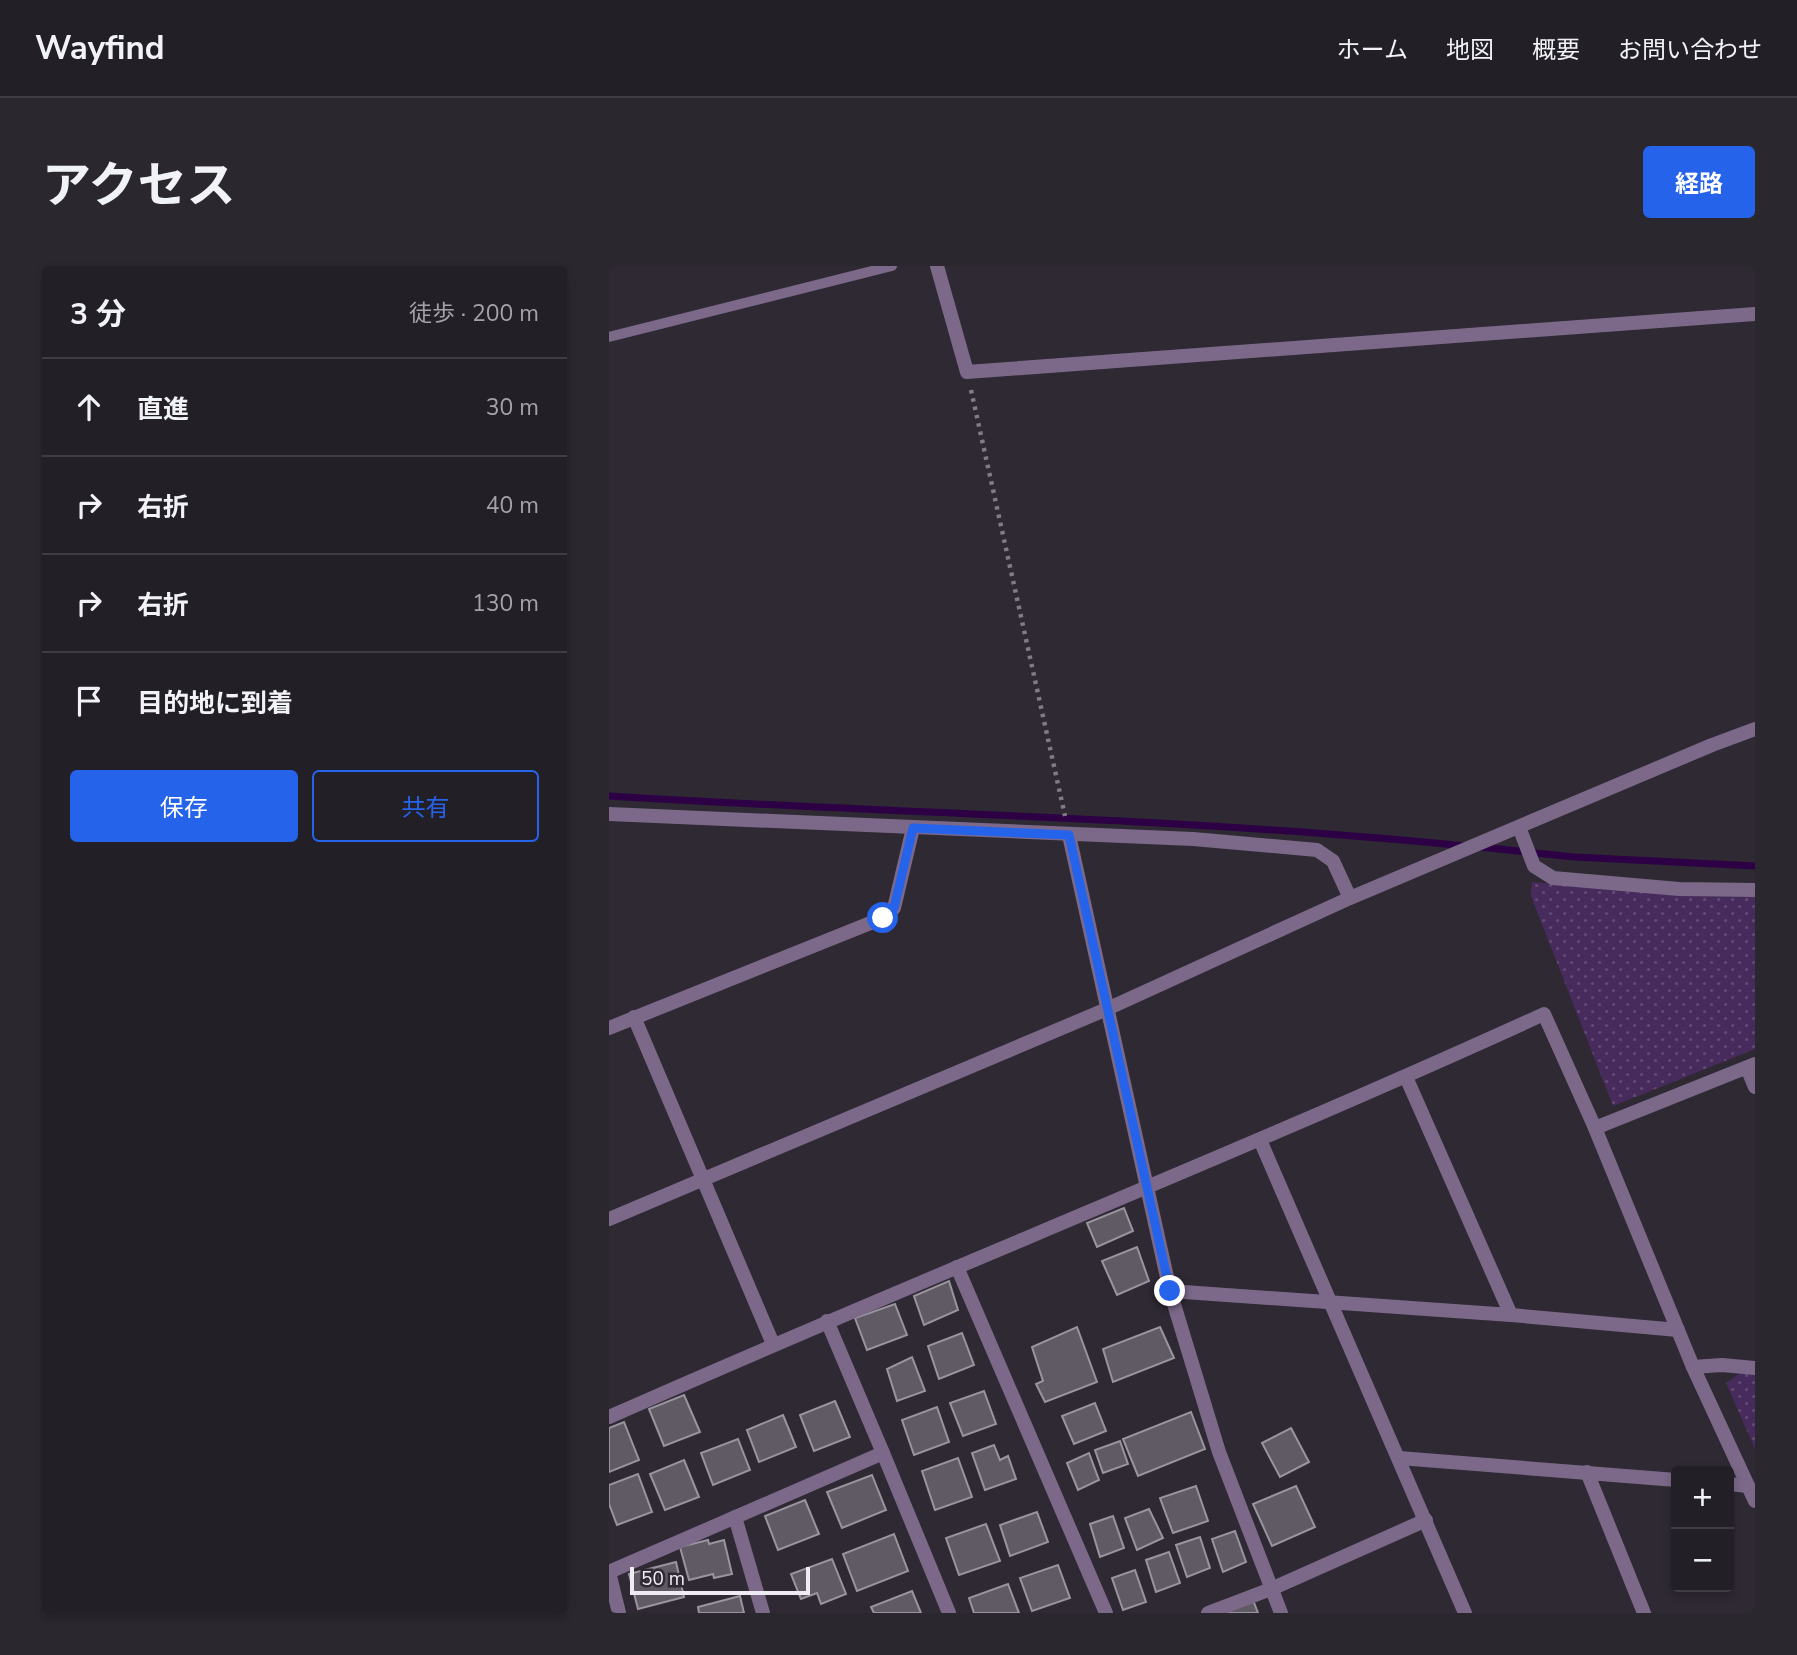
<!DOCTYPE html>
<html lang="ja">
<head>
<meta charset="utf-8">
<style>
	body { margin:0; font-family:"Nunito Sans","Noto Sans JP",sans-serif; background:#2a272e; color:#f1f3f6 }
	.controls { position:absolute; right:21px; bottom:21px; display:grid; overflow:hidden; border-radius:7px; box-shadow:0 4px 10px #0003 }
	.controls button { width:63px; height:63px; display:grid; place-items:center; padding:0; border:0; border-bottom:2px solid #3f3d43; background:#221f26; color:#f1f3f6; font:35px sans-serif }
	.scale { position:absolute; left:21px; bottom:18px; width:180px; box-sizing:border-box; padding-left:7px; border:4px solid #efebf2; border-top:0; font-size:19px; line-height:24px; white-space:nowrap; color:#efebf2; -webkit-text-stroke:5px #2e2933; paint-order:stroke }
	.stop { position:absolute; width:21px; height:21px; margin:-16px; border:5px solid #2563eb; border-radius:50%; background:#fff }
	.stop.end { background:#2563eb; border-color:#fff; box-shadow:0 2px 7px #0008 }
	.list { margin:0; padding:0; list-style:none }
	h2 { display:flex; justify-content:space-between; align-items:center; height:91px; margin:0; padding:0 28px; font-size:30px }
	h2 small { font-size:23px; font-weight:400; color:#a2a2a7 }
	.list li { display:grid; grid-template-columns:46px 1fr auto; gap:21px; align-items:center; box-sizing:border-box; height:98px; padding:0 28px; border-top:2px solid #3f3d43 }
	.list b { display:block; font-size:26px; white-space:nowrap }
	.list em { font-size:23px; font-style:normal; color:#a2a2a7 }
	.actions { display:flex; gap:14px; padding:21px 28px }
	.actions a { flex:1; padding:16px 0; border:2px solid #2563eb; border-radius:7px; text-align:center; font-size:24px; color:#2563eb }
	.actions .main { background:#2563eb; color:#fff }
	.icon { flex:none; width:38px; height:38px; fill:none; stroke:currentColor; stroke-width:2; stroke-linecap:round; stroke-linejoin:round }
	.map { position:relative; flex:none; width:1146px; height:1347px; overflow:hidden; border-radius:7px }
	header { display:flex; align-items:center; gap:42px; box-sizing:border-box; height:98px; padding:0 35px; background:#221f26; border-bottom:2px solid #3f3d43 }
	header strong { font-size:33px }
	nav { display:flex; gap:38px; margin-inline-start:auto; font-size:24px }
	.intro { display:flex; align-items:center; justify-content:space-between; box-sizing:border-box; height:168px; padding:0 42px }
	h1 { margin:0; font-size:49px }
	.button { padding:18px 32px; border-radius:7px; background:#2563eb; color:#fff; font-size:24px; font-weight:700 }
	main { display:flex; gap:42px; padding:0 42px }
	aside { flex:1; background:#221f26; border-radius:7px; box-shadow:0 4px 10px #0003 }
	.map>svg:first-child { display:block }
	.park { fill:url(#park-dots) }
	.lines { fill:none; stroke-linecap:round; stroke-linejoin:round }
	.stream { stroke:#2d0046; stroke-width:7 }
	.building { fill:#5f5a64; stroke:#9a949f; stroke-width:2 }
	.path { stroke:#807b84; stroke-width:4.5; stroke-dasharray:3.5 5; stroke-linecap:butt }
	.service { stroke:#7c698a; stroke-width:10 }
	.minor { stroke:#7c698a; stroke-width:14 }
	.tertiary { stroke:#7c698a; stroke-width:14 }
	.route { stroke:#2563eb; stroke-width:9 }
</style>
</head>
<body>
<header>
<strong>Wayfind</strong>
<nav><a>ホーム</a><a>地図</a><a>概要</a><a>お問い合わせ</a></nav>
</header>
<div class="intro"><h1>アクセス</h1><a class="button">経路</a></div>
<main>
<aside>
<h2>3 分<small>徒歩 · 200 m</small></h2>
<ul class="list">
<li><svg class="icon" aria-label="ahead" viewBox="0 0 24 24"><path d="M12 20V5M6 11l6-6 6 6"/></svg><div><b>直進</b></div><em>30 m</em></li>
<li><svg class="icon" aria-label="right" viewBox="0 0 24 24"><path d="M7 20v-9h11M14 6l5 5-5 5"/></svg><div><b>右折</b></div><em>40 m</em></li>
<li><svg class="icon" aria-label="right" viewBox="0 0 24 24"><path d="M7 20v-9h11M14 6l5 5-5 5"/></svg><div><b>右折</b></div><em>130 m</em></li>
<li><svg class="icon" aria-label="arrive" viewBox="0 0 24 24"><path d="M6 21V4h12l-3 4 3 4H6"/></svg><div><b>目的地に到着</b></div></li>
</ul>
<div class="actions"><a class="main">保存</a><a>共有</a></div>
</aside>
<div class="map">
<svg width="1146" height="1347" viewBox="0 0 1146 1347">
	<defs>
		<pattern id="park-dots" width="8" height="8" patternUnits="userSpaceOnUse" patternTransform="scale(1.75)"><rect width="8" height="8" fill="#472b5c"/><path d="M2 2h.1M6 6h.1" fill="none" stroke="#624a74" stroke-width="1.8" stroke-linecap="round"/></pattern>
	</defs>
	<rect width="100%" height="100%" fill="#2e2933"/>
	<g class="park">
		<polygon points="923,616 1074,630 1146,631 1146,783 1004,840 922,630"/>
		<polygon points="1133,1106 1146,1107 1146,1183 1117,1117"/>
	</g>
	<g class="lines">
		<g class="stream">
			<path d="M0,530C285,548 571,551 856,580"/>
			<polyline points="871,581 965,591 1146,600"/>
		</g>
	</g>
	<g class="building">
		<polygon points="515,942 524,965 488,981 478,957"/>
		<polygon points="528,981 540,1015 508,1029 493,995"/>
		<polygon points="340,1015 349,1044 315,1059 305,1030"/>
		<polygon points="286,1038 298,1069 258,1084 246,1052"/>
		<polygon points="468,1061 488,1116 436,1136 427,1118 434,1115 423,1081"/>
		<polygon points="551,1061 565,1092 504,1116 494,1083"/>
		<polygon points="353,1067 365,1099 330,1113 319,1080"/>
		<polygon points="303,1091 316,1125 288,1135 278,1103"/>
		<polygon points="375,1125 387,1158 354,1170 341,1137"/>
		<polygon points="75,1129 91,1166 55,1180 40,1143"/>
		<polygon points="226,1135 241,1171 205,1185 191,1149"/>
		<polygon points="486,1137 497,1165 465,1178 453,1150"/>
		<polygon points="328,1141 340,1176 305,1189 293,1154"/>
		<polygon points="582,1146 596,1183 529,1210 514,1173"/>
		<polygon points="174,1149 187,1181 150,1196 138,1164"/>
		<polygon points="15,1156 30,1194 0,1206 0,1162"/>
		<polygon points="682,1162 700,1196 671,1211 653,1177"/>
		<polygon points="129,1173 141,1204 104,1219 92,1187"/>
		<polygon points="511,1175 519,1198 494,1207 486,1184"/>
		<polygon points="385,1179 391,1194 399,1190 407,1213 376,1224 363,1187"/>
		<polygon points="480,1187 490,1214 469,1224 458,1197"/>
		<polygon points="349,1192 363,1231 326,1244 313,1205"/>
		<polygon points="75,1194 90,1231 56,1244 41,1208"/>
		<polygon points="29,1208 43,1246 8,1259 0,1238 0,1219"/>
		<polygon points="263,1209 277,1244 233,1262 218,1226"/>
		<polygon points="587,1220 599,1255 564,1267 551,1232"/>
		<polygon points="687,1220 706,1261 663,1280 644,1238"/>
		<polygon points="196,1234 210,1268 169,1284 156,1250"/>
		<polygon points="540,1243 554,1272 528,1284 516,1252"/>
		<polygon points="428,1246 439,1276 401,1290 391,1259"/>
		<polygon points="504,1250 515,1282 491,1291 481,1258"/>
		<polygon points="377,1258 391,1295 350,1309 337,1272"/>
		<polygon points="626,1265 637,1296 614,1306 603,1273"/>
		<polygon points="285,1268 299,1305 248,1325 234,1288"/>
		<polygon points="591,1271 601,1302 578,1311 567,1279"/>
		<polygon points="99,1274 100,1278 115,1274 123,1308 105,1312 104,1308 80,1314 71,1281"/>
		<polygon points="560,1286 571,1317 547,1326 537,1294"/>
		<polygon points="223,1293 237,1328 212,1338 208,1327 192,1333 182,1308"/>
		<polygon points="67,1296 75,1331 29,1343 20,1308"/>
		<polygon points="449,1299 461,1332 423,1345 411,1312"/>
		<polygon points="526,1304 537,1336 514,1344 503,1312"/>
		<polygon points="399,1318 410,1347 365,1347 360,1332"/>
		<polygon points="303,1325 312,1347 265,1347 262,1341"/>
		<polygon points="131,1330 135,1347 90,1347 89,1341"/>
		<polygon points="644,1334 649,1347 611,1347"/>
	</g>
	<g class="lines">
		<polyline class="path" points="362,124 456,550"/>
		<polyline class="service" points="0,71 283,0"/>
		<g class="minor">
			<polyline points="328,0 358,106 1146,48"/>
			<polyline points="0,548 584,573 708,584 724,595 741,632"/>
			<polyline points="910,561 925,600 944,612 1070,623 1146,624"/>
			<polyline points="460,569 561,1025 610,1186 672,1347"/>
			<polyline points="25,751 164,1078"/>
			<polyline points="0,762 274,652 285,642 304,562"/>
			<polyline points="1138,802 1146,821"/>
			<polyline points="797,811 902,1049"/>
			<polyline points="986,862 1146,798"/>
			<polyline points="651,874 856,1347"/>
			<polyline points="348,1001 497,1347"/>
			<polyline points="561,1025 902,1049 1069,1064"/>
			<polyline points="218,1055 274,1187 340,1347"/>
			<polyline points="1084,1101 1113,1099 1146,1102"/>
			<path d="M0,1151C311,1013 626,889 935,748L986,862L1084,1101L1146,1235"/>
			<polyline points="790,1192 1067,1214"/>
			<polyline points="978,1206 1035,1347"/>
			<polyline points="1120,1218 1139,1220"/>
			<polyline points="126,1251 154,1347"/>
			<polyline points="0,1306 274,1187"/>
			<polyline points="0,1306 10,1347"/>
			<polyline points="599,1347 662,1323 817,1254"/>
		</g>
		<polyline class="tertiary" points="0,953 498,743 741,632 1103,479 1146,463"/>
	</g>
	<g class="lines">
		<polyline class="route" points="274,652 285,642 304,562 460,569 561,1025"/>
	</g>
</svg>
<div class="controls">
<button>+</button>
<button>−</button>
</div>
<div class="scale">50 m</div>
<div class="stop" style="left:274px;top:652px"></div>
<div class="stop end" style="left:561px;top:1025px"></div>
</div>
</main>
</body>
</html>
